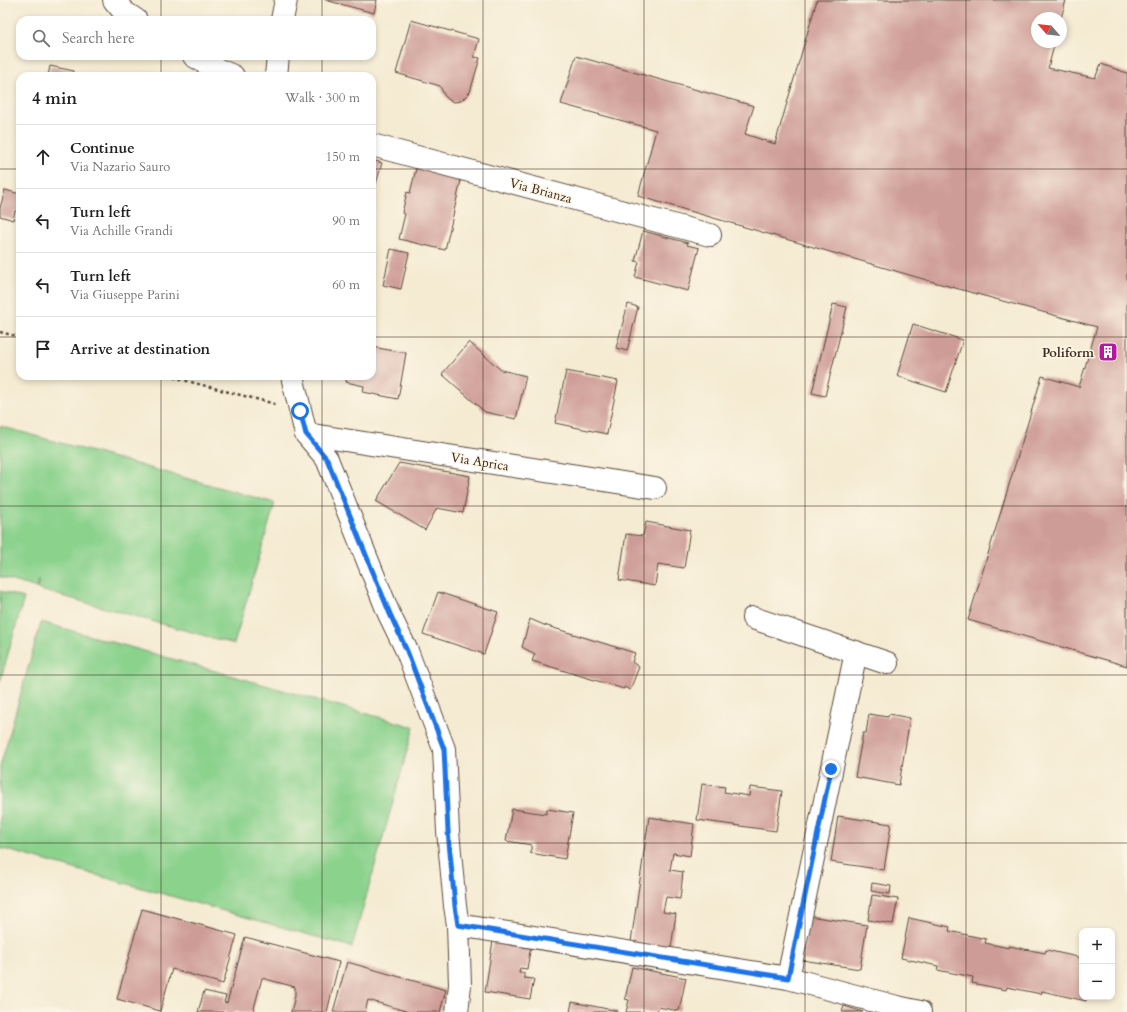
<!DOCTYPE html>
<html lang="en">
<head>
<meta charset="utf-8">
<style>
	body { margin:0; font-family:Cardo,serif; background:#f6f6f6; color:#222 }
	.controls { position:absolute; right:12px; bottom:12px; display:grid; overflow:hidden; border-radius:8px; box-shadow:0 2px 6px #0003 }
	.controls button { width:36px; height:36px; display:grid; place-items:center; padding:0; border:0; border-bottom:1px solid #e0e0e0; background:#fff; color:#222; font:20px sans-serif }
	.compass { position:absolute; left:1031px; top:12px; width:36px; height:36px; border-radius:50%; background:#fff; box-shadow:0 2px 6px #0003; rotate:298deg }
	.stop { position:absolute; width:12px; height:12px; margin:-9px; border:3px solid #1a73e8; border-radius:50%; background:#fff }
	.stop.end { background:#1a73e8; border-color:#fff; box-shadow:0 1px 4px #0008 }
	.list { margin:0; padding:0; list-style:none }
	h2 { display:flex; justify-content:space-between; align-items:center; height:52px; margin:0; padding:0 16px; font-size:17px }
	h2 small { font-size:13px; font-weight:400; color:#767676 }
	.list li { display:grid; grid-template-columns:26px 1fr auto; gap:12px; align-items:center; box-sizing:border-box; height:64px; padding:0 16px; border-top:1px solid #e0e0e0 }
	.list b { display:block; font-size:15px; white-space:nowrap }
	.list p { margin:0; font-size:13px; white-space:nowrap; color:#767676 }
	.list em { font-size:13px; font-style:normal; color:#767676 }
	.icon { flex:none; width:22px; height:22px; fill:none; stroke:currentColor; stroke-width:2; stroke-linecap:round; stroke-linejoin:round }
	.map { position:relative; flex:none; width:1127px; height:1012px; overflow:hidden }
	.search { position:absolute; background:#fff; box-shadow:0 2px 6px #0003; left:16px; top:16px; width:360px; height:44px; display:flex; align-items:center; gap:10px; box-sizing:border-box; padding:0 14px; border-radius:12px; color:#767676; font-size:15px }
	.panel { position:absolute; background:#fff; box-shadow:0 2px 6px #0003; left:16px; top:72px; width:360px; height:308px; border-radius:12px }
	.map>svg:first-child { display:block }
	.green { fill:#8bd28d; stroke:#637e56 }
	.building { fill:#ce9c96 }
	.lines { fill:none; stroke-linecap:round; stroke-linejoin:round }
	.minor-casing { stroke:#574739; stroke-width:24 }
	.path { stroke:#574739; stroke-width:2.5; stroke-dasharray:3 3; stroke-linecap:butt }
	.minor { stroke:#fff; stroke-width:22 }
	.route { stroke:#1a73e8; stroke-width:5 }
	.grid { fill:none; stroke:#3b2a1e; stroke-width:1; stroke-opacity:0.55 }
	.labels { text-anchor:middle; stroke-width:3; stroke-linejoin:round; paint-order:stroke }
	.street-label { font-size:13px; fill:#3b2a1e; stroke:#fcf5e5 }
	.poi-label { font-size:13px; font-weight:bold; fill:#3b2a1e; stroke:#fcf5e5; text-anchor:end }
</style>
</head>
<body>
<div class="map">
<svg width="1127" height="1012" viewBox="0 0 1127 1012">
	<rect width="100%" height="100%" fill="#fcf5e5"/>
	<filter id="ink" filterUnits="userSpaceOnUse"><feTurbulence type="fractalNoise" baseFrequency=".025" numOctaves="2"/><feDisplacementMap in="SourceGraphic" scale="8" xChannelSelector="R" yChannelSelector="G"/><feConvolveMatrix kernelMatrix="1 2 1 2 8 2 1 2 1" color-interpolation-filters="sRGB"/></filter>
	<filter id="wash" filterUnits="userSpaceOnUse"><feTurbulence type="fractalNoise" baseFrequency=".012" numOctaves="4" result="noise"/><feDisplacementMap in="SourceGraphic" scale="16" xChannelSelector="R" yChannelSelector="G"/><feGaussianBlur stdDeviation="0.9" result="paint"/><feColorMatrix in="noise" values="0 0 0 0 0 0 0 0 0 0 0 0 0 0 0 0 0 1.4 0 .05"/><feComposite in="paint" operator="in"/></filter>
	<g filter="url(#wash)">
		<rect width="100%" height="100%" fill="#f5ebd3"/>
		<g class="green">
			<polygon points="0,426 275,503 234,644 37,589 39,579 37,588 0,577"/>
			<polygon points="0,591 24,598 0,682"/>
			<polygon points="41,622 414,727 352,947 0,848 0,767"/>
		</g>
		<g id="blocks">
			<g class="building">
				<polygon points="325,0 377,0 374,13"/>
				<polygon points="817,0 1066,0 1061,18 1037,18 1037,42 1055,42 1048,68 1095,78 1101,64 1127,73 1127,666 968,620 1042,376 1079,387 1097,327 930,281 638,196 656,130 561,104 576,56 754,106 745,134 775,144"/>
				<polygon points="411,20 479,39 474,57 480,58 470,92 461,101 454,102 449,100 444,95 440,86 396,73"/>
				<polygon points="50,66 74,71 73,76 48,76"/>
				<polygon points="372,160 382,163 372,198"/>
				<polygon points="417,165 462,176 445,250 399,239 405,214 402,213 407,192 410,193"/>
				<polygon points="5,190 20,194 20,212 15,211 13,220 0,216 0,208"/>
				<polygon points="643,231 688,243 687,245 699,248 688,291 635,277 639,262 635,261"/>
				<polygon points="391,249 409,253 401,289 383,285"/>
				<polygon points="628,304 638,307 627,351 616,348"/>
				<polygon points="833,304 847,307 825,396 812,393"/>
				<polygon points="913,324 963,340 946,392 897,376"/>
				<polygon points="469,342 501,370 526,376 516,419 485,412 442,374"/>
				<polygon points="372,347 406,353 398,399 363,392 364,386 346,382 347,376 372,376"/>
				<polygon points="566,371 618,381 607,434 555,423"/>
				<polygon points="399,463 470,476 463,513 437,508 425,530 376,501"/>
				<polygon points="646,522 690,530 684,568 658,564 655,586 619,580 626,534 643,536"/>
				<polygon points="438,592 498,612 484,654 423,634"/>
				<polygon points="530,619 544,625 635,653 632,662 639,667 630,690 624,687 624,689 532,661 535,654 522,647"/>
				<polygon points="869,714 888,717 889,714 910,718 899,785 855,777 863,733 866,733"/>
				<polygon points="702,784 725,787 724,792 749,796 750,787 782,791 776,831 697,820"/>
				<polygon points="512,809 546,814 547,809 573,813 565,859 530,853 532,845 506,841"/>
				<polygon points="838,816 891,824 884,870 831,862"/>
				<polygon points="649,817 694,824 690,856 673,853 670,870 683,872 680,899 666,897 663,912 676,914 671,948 631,942"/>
				<polygon points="872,883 891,886 890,894 871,891"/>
				<polygon points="872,895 898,899 893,924 868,920"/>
				<polygon points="142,909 237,935 223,984 172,969 160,1011 117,999"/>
				<polygon points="809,916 867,925 860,969 802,960"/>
				<polygon points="909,918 950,927 949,931 986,939 985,943 1009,948 1009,946 1045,953 1046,950 1082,958 1082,997 1086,997 1086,1001 1042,991 1041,994 1007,987 1006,990 972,983 973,977 937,970 938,966 901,958"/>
				<polygon points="494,934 532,939 527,969 520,968 519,973 524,973 524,978 534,979 530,999 485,992"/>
				<polygon points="245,937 339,962 327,1012 291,1012 295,996 295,987 262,978 253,1012 198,1012 204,991 226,996 224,1002 227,1003"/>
				<polygon points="347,962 446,990 440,1012 409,1012 368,1000 365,1012 333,1012"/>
				<polygon points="632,967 686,978 679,1011 658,1007 657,1012 626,1012 629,1000 625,999"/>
				<polygon points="572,1002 618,1011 618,1012 570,1012"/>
				<polygon points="844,1006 863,1012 842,1012"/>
			</g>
		</g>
	</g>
	<g filter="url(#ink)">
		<use href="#blocks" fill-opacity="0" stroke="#574739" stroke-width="1"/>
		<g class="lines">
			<g class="minor-casing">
				<g id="minor">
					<polyline points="114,0 124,12 136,20"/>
					<polyline points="282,20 286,0"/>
					<polyline points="194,56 214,68 233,76"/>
					<polyline points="276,76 278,56"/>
					<polyline points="372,145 710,235"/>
					<polyline points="292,376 306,434 327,459 389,614 407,651 444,749 448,831 455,906 458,925 460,985 457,1012"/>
					<polyline points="306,434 655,488"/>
					<polyline points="753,618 887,663"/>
					<polyline points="458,925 788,978 897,1007 895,1012"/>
					<polyline points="788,978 856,652"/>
					<polyline points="897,1007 920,1012"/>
				</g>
			</g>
			<g class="path">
				<polyline points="0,332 20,337"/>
				<polyline points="168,376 275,404"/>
			</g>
			<use href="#minor" class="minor"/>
		</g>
	</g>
	<g class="lines" filter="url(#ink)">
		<polyline class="route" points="300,411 306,434 327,459 390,614 407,651 444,749 448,831 455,906 458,925 788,978 831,769"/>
	</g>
	<path class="grid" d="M161,0V20M322,0V20M483,0V1012M644,0V1012M805,0V1012M966,0V1012M161,56V76M322,56V76M0,169H20M372,169H1127M0,337H20M372,337H1127M161,376V1012M322,376V1012M0,506H1127M0,675H1127M0,843H1127"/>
	<defs>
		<g id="building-square" transform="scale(1)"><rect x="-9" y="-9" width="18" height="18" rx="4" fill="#b5179e" stroke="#fcf5e5"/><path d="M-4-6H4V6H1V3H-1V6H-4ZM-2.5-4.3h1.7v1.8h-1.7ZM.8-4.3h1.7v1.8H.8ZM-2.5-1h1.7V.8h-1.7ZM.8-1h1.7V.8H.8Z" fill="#fff"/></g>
	</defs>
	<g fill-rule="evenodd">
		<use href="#building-square" x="1108" y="352"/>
	</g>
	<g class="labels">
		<g class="street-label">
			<text transform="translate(541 190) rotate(15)" y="5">Via Brianza</text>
			<text transform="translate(480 461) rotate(9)" y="5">Via Aprica</text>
		</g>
		<g class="poi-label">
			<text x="1094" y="357">Poliform</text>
		</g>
	</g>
</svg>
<div class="controls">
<button>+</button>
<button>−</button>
</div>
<svg class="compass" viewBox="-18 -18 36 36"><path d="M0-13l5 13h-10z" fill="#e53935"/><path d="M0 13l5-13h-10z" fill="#767676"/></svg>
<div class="stop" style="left:300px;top:411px"></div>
<div class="stop end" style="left:831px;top:769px"></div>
<div class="search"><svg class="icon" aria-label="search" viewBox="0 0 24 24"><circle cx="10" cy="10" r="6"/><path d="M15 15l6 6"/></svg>Search here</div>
<section class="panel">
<h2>4 min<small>Walk · 300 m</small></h2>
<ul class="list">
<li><svg class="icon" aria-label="ahead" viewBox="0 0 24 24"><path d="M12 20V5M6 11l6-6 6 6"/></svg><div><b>Continue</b><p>Via Nazario Sauro</p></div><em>150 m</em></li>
<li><svg class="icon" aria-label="left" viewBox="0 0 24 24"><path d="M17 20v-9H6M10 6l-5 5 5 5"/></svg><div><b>Turn left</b><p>Via Achille Grandi</p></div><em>90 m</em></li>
<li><svg class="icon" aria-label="left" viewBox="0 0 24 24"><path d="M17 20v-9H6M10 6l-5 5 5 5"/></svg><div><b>Turn left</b><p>Via Giuseppe Parini</p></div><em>60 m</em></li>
<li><svg class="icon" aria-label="arrive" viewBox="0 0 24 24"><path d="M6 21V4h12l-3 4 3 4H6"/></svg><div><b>Arrive at destination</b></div></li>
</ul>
</section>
</div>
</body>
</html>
